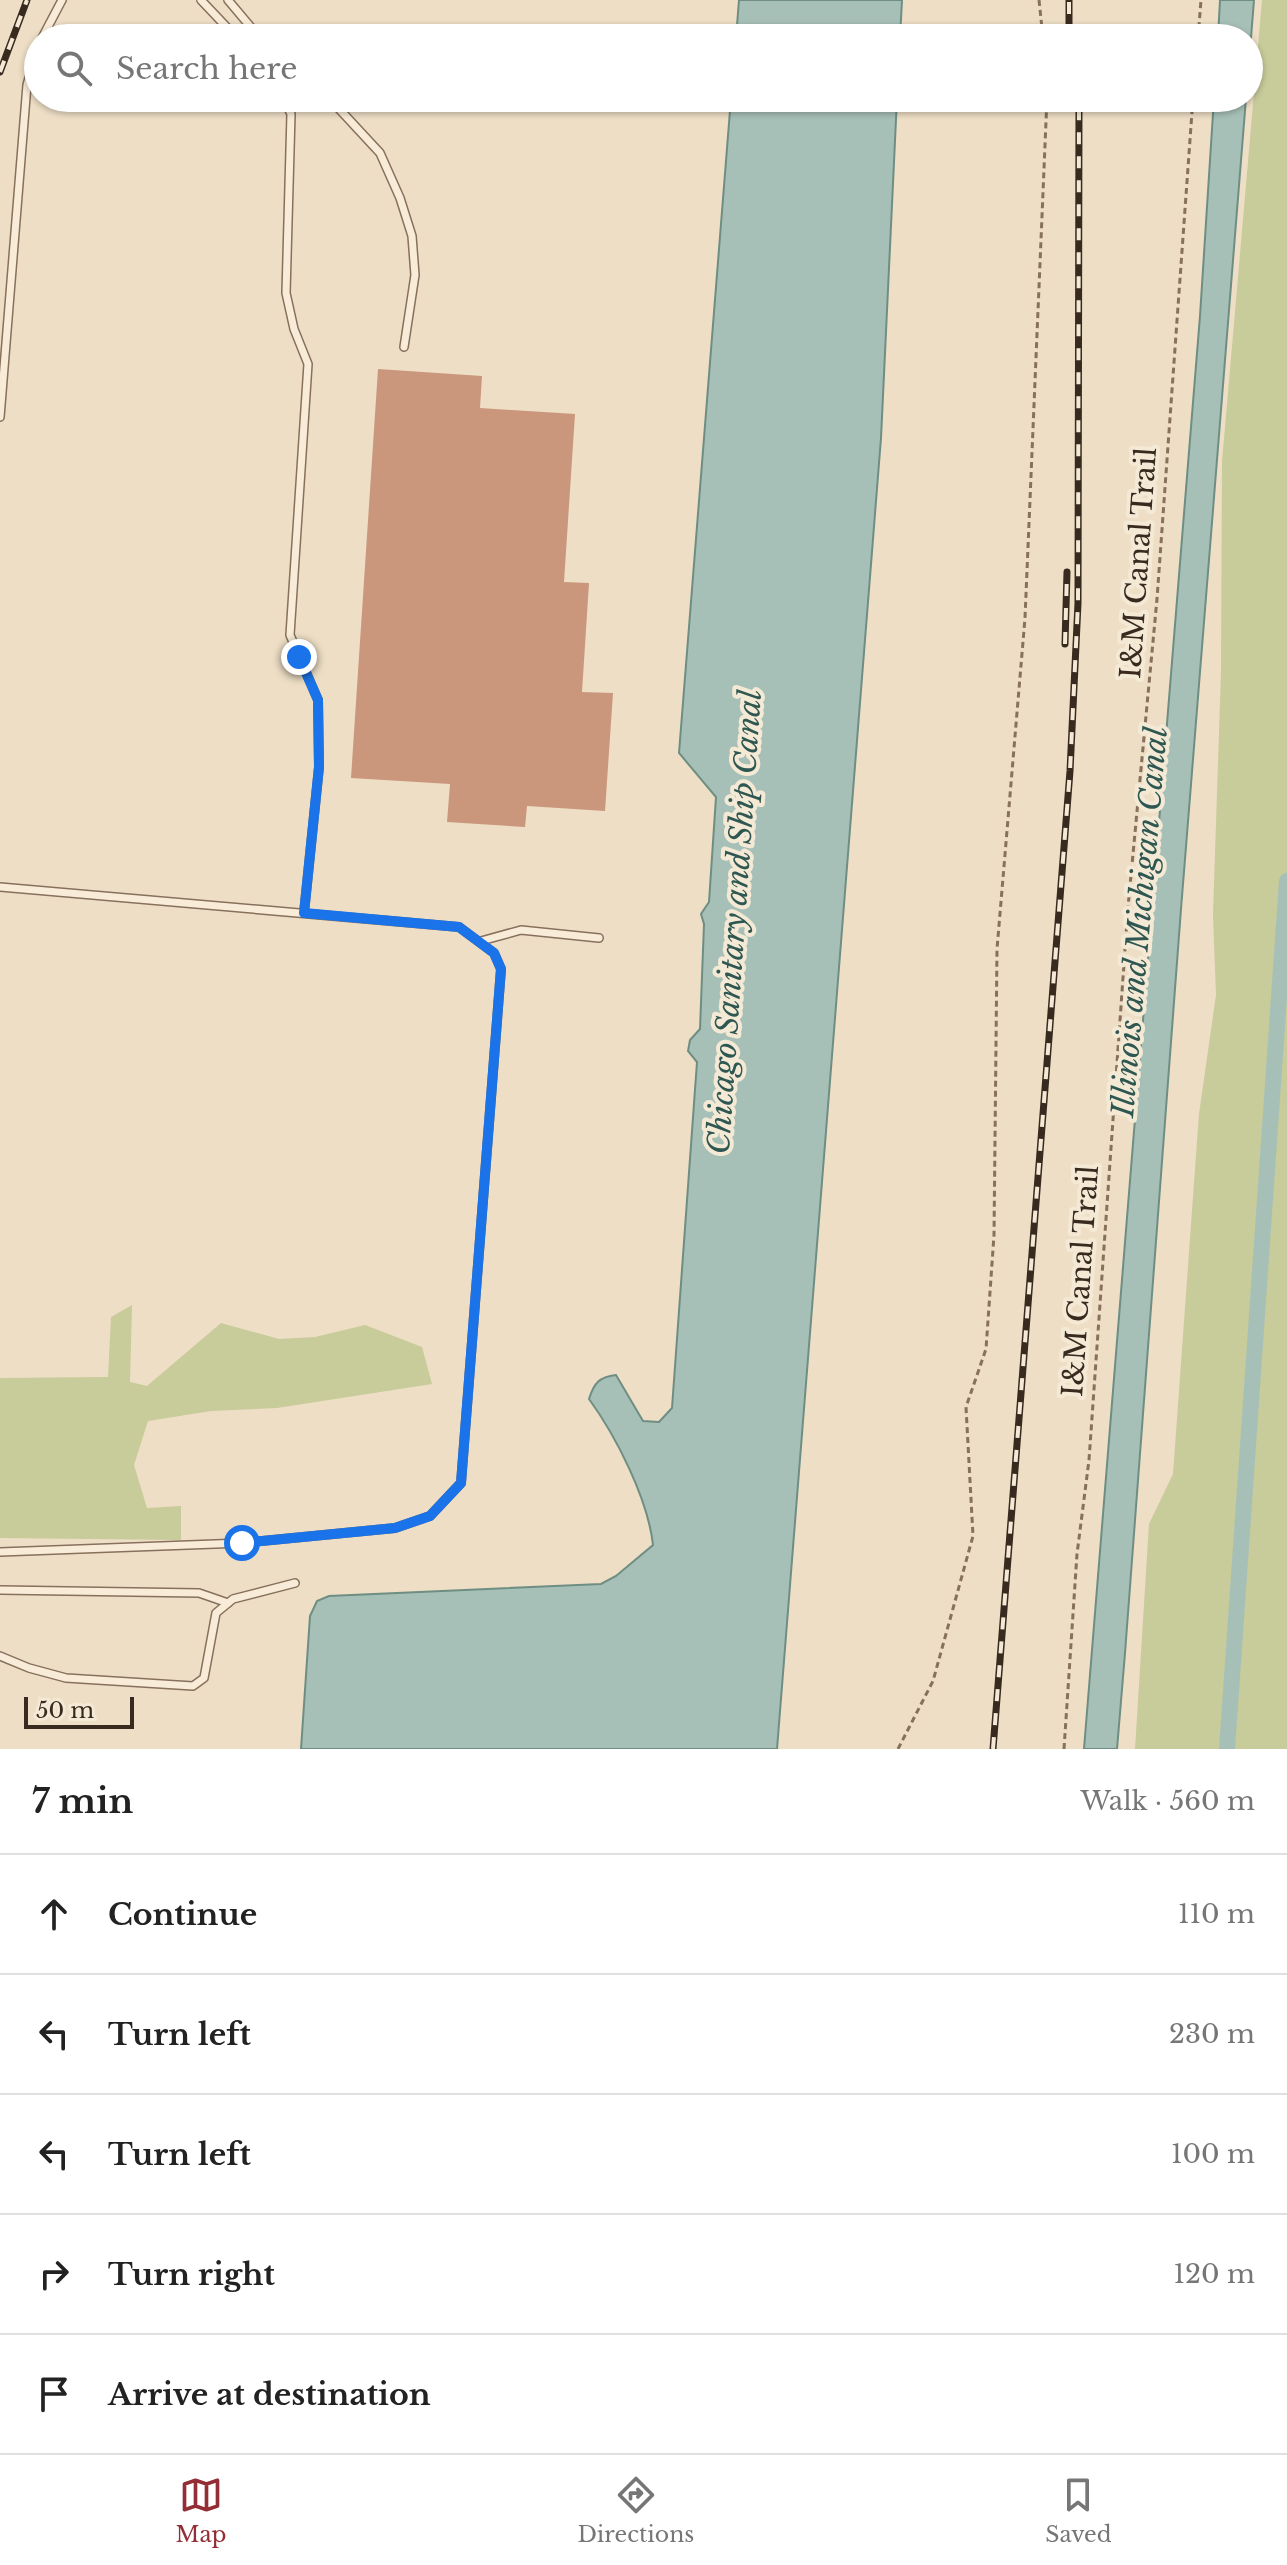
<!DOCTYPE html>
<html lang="en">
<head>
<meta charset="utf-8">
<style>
	body { margin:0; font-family:"Libre Baskerville",serif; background:#f2f2f2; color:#222 }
	.scale { position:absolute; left:24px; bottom:20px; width:110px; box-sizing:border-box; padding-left:8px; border:4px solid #382a1f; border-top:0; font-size:22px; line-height:28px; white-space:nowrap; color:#382a1f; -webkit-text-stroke:6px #f4e9d5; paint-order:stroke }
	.stop { position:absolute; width:24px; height:24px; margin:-18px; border:6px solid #1a73e8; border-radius:50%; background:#fff }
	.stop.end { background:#1a73e8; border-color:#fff; box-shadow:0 2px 8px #0008 }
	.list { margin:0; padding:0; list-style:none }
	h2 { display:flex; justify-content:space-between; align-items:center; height:104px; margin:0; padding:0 32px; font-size:34px }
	h2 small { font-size:26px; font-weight:400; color:#767676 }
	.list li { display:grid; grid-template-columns:52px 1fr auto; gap:24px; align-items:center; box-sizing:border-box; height:120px; padding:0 32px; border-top:2px solid #e0e0e0 }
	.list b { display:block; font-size:30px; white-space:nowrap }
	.list em { font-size:26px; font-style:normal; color:#767676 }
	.icon { flex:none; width:44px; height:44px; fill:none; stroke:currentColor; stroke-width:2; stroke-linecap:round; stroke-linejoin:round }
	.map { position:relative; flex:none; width:1287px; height:1749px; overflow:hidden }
	.search { position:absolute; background:#fff; box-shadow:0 2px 6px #0004; left:24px; right:24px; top:24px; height:88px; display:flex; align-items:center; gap:20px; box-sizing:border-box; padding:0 28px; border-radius:44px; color:#767676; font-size:30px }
	.sheet { height:704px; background:#fff }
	nav { display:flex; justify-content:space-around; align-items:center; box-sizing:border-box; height:112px; border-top:2px solid #e0e0e0; background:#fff; font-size:22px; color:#767676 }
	nav a { display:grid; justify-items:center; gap:4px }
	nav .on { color:#942e36 }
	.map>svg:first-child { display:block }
	.green { fill:#c8cb9a }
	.water { fill:#a7c0b7; stroke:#6e8e84; stroke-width:2 }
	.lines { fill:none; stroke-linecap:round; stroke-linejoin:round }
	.canal { stroke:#a7c0b7; stroke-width:16 }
	.building { fill:#ca977d }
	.lane-casing { stroke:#87705c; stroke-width:10 }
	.path { stroke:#87705c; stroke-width:3; stroke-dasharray:6 4; stroke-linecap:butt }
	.lane { stroke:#f8ecd8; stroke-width:7 }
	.rail-casing { stroke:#382a1f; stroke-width:7 }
	.rail { stroke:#f4e9d5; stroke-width:4; stroke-dasharray:12; stroke-linecap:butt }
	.route { stroke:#1a73e8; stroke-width:10 }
	.labels { text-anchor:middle; stroke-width:8; stroke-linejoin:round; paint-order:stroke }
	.street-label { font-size:28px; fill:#382a1f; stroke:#f4e9d5 }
	.water-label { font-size:30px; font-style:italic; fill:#2f5752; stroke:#f4e9d5 }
</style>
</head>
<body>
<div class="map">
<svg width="1287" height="1749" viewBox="0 0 1287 1749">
	<rect width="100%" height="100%" fill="#eddec5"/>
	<g class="green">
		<polygon points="1262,0 1287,0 1287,1749 1135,1749 1149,1524 1173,1474 1199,1114 1216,995 1213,915 1221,672 1222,462"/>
		<polygon points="132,1305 130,1382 147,1386 221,1323 279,1339 315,1337 365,1325 422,1347 432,1384 277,1408 211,1411 148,1421 134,1465 147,1508 181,1506 181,1540 0,1538 0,1378 108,1377 111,1317"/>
	</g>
	<g class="water">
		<polygon points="739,0 902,0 900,38 736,38"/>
		<polygon points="1220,0 1254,0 1249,63 1249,38 1218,38"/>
		<path d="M731,98H897L881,438L777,1749H301L310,1616L317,1601L329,1596L601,1584L616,1576L653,1545C648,1499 616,1436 589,1399C594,1383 599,1377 616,1375L643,1421L659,1422L672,1408L697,1062L688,1051L690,1040L700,1029L704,924L701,914L709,902L716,797L679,753Z"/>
		<polygon points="1214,98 1246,98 1181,909 1125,1653 1117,1749 1084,1749 1200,316"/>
	</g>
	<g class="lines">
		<polyline class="canal" points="1227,1749 1287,881"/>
	</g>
	<polygon class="building" points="378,369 482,376 480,408 575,414 564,582 589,583 582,692 613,693 605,811 527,806 525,827 447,822 450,784 351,778"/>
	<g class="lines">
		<g class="lane-casing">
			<g id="lane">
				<polyline points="201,0 237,38"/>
				<polyline points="228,0 260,38"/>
				<polyline points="42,38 62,0"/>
				<polyline points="283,98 291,114 286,293 294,329 308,364 290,635 318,700 319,767 304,913"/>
				<polyline points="329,98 380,153 400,198 412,236 415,275 404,347"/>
				<polyline points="0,417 27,85 38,47"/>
				<polyline points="0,887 459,927 494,953 501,969 461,1483 430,1516 395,1528 242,1543 0,1552"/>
				<polyline points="481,941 521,930 599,938"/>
				<polyline points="0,1590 199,1593 228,1603"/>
				<polyline points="0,1656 29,1668 66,1678 193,1686 204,1678 216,1613 233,1599 295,1583"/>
			</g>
		</g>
		<g class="path">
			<polyline points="1039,0 1043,38"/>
			<polyline points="1198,38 1201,0"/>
			<polyline points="898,1749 933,1681 973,1536 966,1407 986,1349 994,1235 997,949 1025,618 1047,98"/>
			<polyline points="1064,1749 1077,1554 1089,1460 1128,907 1157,599 1193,98"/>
		</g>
		<use href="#lane" class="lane"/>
		<g class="rail-casing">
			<g id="rail">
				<polyline points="1069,38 1069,0"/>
				<polyline points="0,72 27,0"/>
				<polyline points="1065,644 1067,572"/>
				<polyline points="993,1749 1070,771 1078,603 1079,98"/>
			</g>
		</g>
		<use href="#rail" class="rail"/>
	</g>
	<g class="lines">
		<polyline class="route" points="242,1543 395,1528 430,1516 461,1483 501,969 494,953 459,927 304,913 319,767 318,700 299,657"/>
	</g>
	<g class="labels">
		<g class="street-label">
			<text transform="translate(1138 563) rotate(-86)" y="10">I&amp;M Canal Trail</text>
			<text transform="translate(1080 1281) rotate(-86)" y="10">I&amp;M Canal Trail</text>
		</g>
		<g class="water-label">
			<text transform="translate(735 922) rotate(-86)" y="10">Chicago Sanitary and Ship Canal</text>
			<text transform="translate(1140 922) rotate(-85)" y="10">Illinois and Michigan Canal</text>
		</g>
	</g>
</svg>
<div class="scale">50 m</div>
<div class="stop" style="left:242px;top:1543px"></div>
<div class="stop end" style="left:299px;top:657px"></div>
<div class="search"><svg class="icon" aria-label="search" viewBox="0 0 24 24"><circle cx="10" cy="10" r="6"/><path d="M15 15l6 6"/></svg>Search here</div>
</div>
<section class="sheet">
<h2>7 min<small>Walk · 560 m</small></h2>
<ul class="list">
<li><svg class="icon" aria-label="ahead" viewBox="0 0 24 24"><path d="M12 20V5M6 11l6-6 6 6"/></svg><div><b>Continue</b></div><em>110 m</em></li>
<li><svg class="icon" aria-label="left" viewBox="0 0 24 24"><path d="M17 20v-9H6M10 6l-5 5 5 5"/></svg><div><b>Turn left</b></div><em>230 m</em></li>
<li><svg class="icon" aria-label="left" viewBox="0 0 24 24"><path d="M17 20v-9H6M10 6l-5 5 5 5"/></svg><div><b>Turn left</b></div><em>100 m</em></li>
<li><svg class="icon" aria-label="right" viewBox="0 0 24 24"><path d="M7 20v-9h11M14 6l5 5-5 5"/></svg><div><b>Turn right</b></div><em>120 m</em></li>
<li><svg class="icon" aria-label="arrive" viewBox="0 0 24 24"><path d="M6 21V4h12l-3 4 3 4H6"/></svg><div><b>Arrive at destination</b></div></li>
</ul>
</section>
<nav>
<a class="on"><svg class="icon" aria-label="map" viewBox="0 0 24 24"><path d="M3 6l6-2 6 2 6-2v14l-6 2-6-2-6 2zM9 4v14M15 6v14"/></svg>Map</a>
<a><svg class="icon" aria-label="directions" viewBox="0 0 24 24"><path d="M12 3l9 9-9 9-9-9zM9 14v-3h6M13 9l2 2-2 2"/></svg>Directions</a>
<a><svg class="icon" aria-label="saved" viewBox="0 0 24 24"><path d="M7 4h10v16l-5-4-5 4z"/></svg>Saved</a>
</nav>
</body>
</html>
